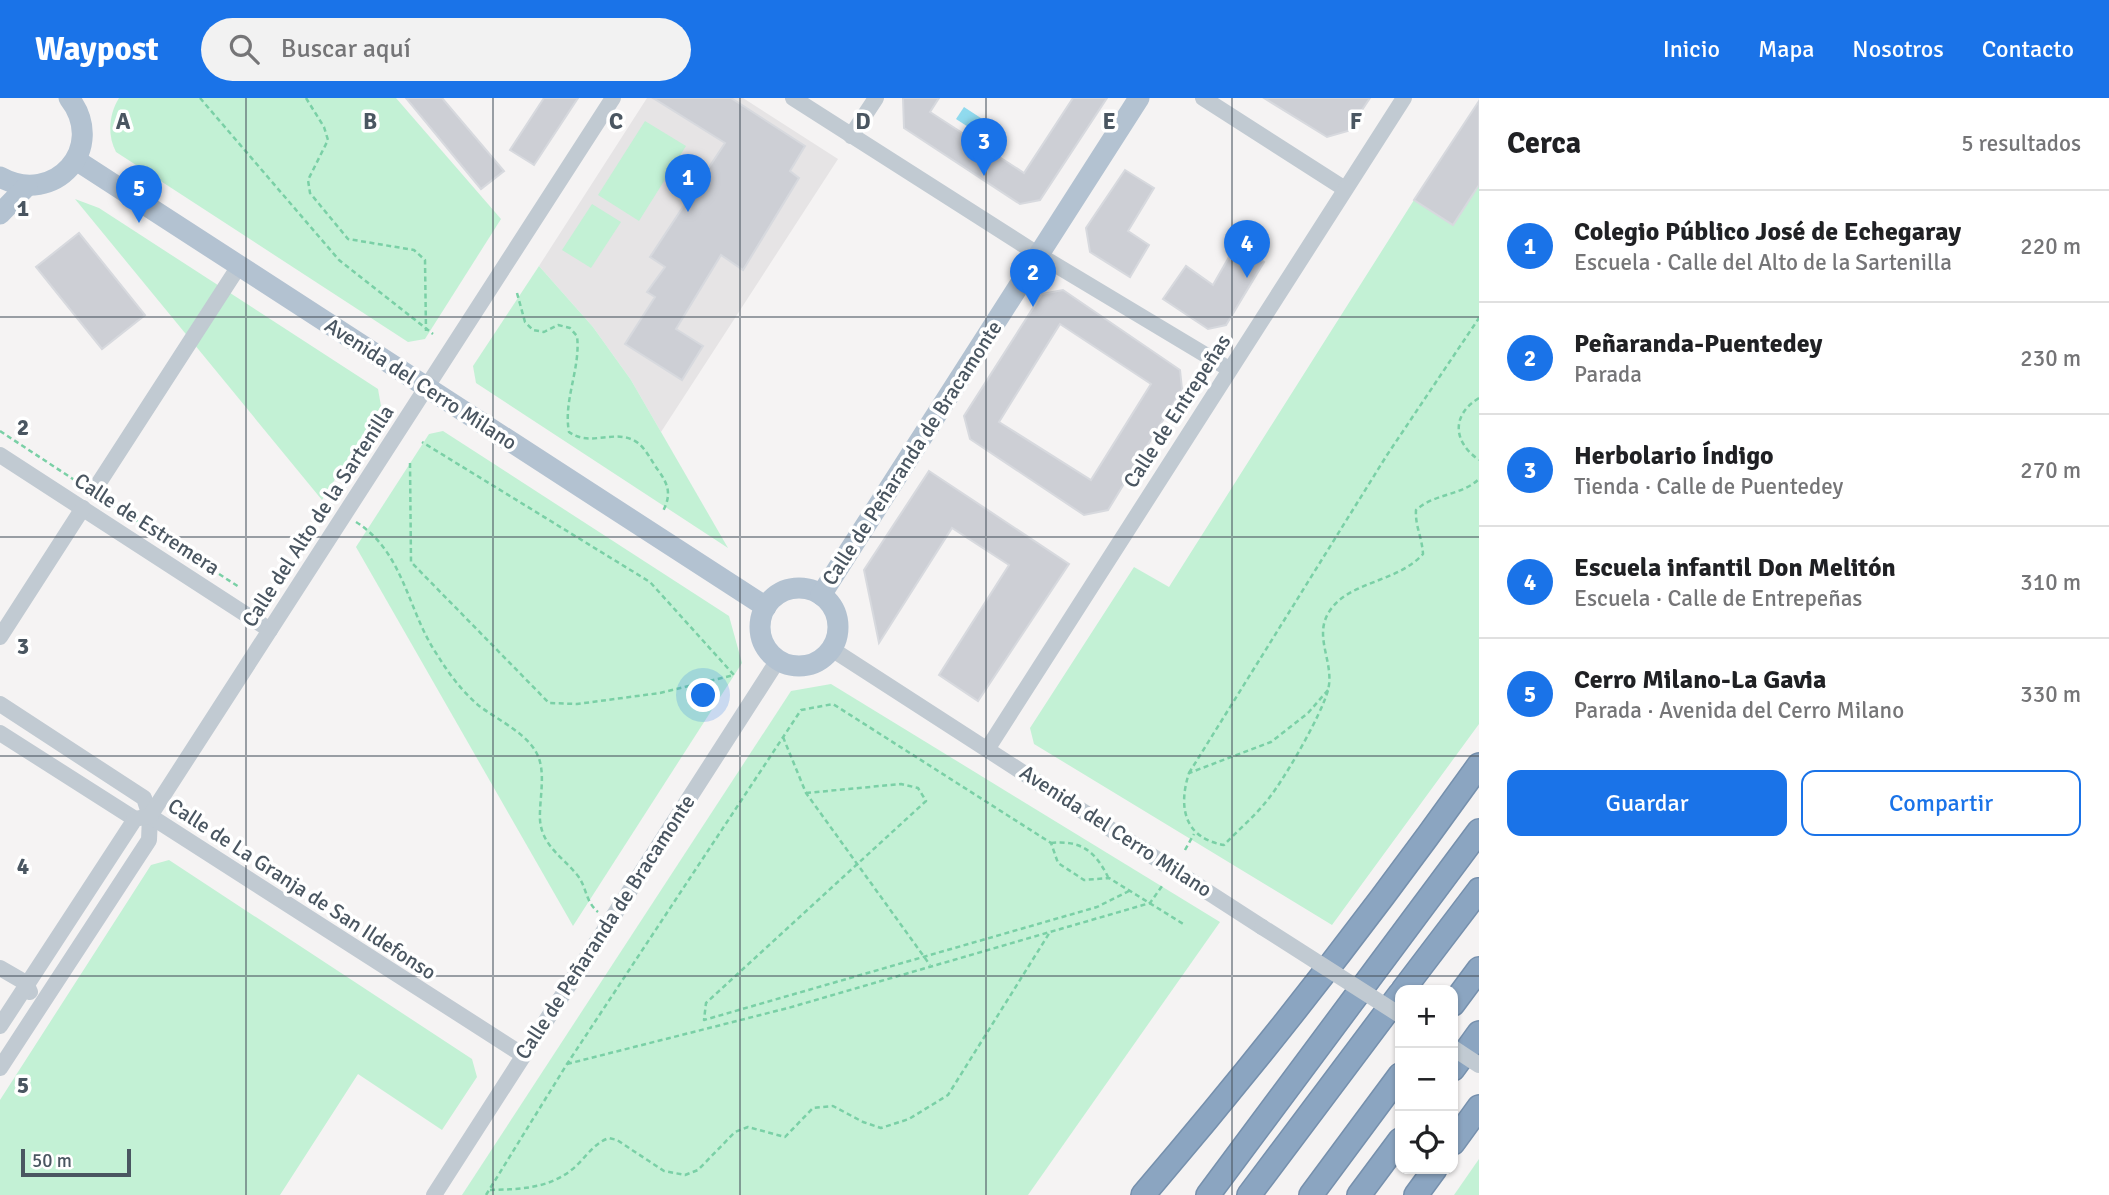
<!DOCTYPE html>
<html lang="es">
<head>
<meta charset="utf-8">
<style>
	body { margin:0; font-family:Signika,sans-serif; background:#f2f2f2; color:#202124 }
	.controls { position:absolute; right:21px; bottom:21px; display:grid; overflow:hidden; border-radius:14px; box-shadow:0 2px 5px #0004 }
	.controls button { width:63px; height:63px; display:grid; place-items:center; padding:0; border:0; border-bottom:2px solid #e0e0e0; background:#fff; color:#202124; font:35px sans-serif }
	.scale { position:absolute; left:21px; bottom:18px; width:110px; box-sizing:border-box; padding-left:7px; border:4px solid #4a5661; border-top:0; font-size:19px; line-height:24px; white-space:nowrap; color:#4a5661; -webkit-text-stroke:5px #fff; paint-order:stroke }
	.you { position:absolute; left:704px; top:598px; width:24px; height:24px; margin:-18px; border:5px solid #fff; border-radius:50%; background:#1a73e8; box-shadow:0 0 0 10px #1a73e833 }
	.badge { display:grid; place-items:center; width:46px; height:46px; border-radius:50%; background:#1a73e8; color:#fff; font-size:23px; font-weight:700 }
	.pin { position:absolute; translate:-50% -58px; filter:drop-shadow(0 2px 4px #0008) }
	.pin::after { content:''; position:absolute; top:37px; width:24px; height:21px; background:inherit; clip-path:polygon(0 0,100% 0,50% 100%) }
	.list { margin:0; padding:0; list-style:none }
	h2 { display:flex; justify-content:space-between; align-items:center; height:91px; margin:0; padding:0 28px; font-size:30px }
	h2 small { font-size:23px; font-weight:400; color:#757577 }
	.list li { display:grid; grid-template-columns:46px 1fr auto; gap:21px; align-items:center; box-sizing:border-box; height:112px; padding:0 28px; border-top:2px solid #e0e0e0 }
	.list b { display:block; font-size:26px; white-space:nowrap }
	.list p { margin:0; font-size:23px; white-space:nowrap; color:#757577 }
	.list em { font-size:23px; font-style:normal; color:#757577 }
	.actions { display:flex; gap:14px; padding:21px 28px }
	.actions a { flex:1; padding:16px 0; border:2px solid #1a73e8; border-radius:14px; text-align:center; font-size:24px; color:#1a73e8 }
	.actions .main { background:#1a73e8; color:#fff }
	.icon { flex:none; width:38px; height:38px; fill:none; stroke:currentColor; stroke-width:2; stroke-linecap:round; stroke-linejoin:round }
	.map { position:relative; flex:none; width:1479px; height:1097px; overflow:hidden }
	header { display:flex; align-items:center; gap:42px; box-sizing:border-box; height:98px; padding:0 35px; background:#1a73e8; color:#fff }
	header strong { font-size:33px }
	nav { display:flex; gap:38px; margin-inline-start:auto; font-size:24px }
	.search { width:490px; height:63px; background:#f2f2f2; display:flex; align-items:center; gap:18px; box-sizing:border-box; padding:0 24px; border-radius:38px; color:#757577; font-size:26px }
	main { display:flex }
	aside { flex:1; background:#fff }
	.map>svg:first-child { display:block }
	.education { fill:#e6e4e5 }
	.green { fill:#c3f1d5 }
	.water { fill:#90daee }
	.building { fill:#cdcfd5; stroke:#d7d9de; stroke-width:2; fill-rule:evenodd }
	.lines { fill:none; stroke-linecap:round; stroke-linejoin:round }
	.highway-casing { stroke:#7690ad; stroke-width:26 }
	.path { stroke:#7ad0a6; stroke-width:2.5; stroke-dasharray:5 3.5; stroke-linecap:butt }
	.minor { stroke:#c1cad2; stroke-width:16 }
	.major { stroke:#b3c2d1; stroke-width:21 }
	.highway { stroke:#8ba5c1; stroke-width:23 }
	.minor-bridge { stroke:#c1cad2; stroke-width:16 }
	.grid { fill:none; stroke:#4a5661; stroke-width:2; stroke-opacity:0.55 }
	.labels { text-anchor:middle; stroke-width:7; stroke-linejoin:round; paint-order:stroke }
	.street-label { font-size:21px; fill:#4a5661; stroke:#fff }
	.grid-label { font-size:23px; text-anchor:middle; font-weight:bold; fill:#4a5661; stroke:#fff; stroke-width:7; stroke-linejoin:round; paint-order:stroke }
</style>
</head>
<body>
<header>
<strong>Waypost</strong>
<div class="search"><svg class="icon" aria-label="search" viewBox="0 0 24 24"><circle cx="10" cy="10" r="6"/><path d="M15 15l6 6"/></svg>Buscar aquí</div>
<nav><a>Inicio</a><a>Mapa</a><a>Nosotros</a><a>Contacto</a></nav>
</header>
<main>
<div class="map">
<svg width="1479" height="1097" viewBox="0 0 1479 1097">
	<rect width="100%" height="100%" fill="#f5f3f3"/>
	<polygon class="education" points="647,0 743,0 838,61 661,334 631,282 593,229 539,168"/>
	<g class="green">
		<path d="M119,0H396L501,121L425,241L408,244L116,54C107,37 109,16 119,0Z"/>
		<polygon points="645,23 686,48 639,123 598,97"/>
		<polygon points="1479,87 1479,626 1332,827 1034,646 1030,630 1134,469 1169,489 1414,102 1453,127"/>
		<polygon points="75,101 99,110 378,291 381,308 322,402"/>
		<polygon points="592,106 621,124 591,170 562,152"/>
		<polygon points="539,168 593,229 631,282 728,450 476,285 473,268"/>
		<polygon points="443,333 729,518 742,565 573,828 356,449 429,336"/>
		<polygon points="831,586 1220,824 1028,1097 462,1097 791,593"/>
		<polygon points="169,762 472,961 477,979 442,1032 358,976 280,1097 0,1097 0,1002 151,767"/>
		<polygon points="1479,1061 1479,1097 1454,1097"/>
	</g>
	<polygon class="water" points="964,9 990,26 982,38 956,21"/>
	<g class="building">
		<polygon points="406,0 442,0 504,73 481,91"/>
		<polygon points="544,0 578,0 534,67 510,52"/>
		<polygon points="653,0 731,0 805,48 790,73 799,80 743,172 721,157 676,231 703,248 682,282 625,246 655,199 647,194 665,169 650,159 725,45"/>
		<polygon points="903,0 939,0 930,14 1024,75 1073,0 1107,0 1040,102 1020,106 904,30"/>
		<polygon points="1264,0 1370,0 1348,33 1327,39"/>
		<polygon points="1479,3 1479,87 1453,127 1414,102"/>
		<polygon points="1125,72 1154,90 1128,133 1149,147 1130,179 1090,154 1086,130"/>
		<polygon points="79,135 145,217 102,251 36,169"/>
		<polygon points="1237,145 1264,164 1226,227 1208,231 1163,201 1186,168 1213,187"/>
		<path d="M1063,192L1180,272L1182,291L1108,412L1084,417L970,341L964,318L1042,196ZM1060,226L1151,286L1091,382L999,324Z"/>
		<polygon points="929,373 1069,466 978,603 939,577 1009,467 952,430 879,545 864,472"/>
	</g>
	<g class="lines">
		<g class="highway-casing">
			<g id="highway">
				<polyline points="1403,892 1479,792"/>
				<polyline points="1453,906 1479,871"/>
				<polyline points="1453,971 1479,935"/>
				<polyline points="1453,1045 1479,1009"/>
				<path d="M1143,1097C1262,958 1373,816 1479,667"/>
				<polyline points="1208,1097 1479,733"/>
				<polyline points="1249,1097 1400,896"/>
				<polyline points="1311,1097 1400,977"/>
				<polyline points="1359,1097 1400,1042"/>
				<polyline points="1416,1097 1435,1071"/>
			</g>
		</g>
		<g class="path">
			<polyline points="200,0 339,162 433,236"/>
			<polyline points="306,0 324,29 328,42 308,82 310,95 348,141 414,152 425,162 426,233"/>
			<path d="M517,195L525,224L533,232L544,234L558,227L570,230L577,238C581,270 563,302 569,334C591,350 616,329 638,345C646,351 652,364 658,372C668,386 672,396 663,413"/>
			<path d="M1479,300C1451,317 1453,344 1479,362"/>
			<polyline points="0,333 82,387"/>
			<polyline points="410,365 411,464 549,605 577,606 660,595 734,577 650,484 422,344"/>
			<polyline points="105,402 239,489"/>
			<path d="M356,424C405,455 407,513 438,558C449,576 462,593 478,607C496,621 525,634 536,654C547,673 539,700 540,722C542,748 563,759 578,778C587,790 585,803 598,814"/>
			<path d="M1328,592L1308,615L1271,644L1189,675C1178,709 1184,740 1224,747C1237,733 1253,720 1265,705C1282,686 1322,616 1328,592C1335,565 1313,539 1329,514C1348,483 1397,485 1423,456C1422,439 1415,428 1416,412C1435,395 1461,398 1479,381"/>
			<polyline points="783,639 806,695 930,867"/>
			<polyline points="1189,675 1387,357 1479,220"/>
			<polyline points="806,695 901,686 918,690 926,703 706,905 704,922 1097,809 1129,793"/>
			<path d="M1051,745C1081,742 1095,753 1108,779"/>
			<polyline points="1185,752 1194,736"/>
			<polyline points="567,966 788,910 1150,805 1162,788"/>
			<path d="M490,1092C521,1091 550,1091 575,1069C586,1059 594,1045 609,1040L617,1042L664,1073L685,1077L698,1072L735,1034L748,1029L785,1039L813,1010L833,1008L863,1024L881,1030L909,1021L948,997L1050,834"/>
			<polyline points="486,1097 567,966 801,612 833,606 1051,745 1058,765 1084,782 1109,780 1185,827"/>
		</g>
		<g class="minor">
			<polyline points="793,0 1039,157 1229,271"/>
			<polyline points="1203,0 1345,91"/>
			<polyline points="851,38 876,0"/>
			<polyline points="0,357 270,532"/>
			<polyline points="93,394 239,168"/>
			<polyline points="0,539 83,410"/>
			<polyline points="830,550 1262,829"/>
			<polyline points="0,606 144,700 150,718 149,742 0,970"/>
			<polyline points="0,635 135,721"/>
			<polyline points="988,650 1404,0"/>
			<polyline points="150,718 523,957"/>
			<polyline points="0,870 26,885 30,894"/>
			<polyline points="0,928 135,721 150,718 613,0"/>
			<polyline points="434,1097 778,562"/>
		</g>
		<g class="major">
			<polyline points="76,62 766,509"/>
			<path d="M0,79C54,109 108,50 69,0"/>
			<polyline points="0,116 27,88"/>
			<circle cx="799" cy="529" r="39"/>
			<polyline points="821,497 1139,0"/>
		</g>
		<use href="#highway" class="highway"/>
		<g class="minor-bridge">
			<polyline points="1262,829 1400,917"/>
			<polyline points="1453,950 1479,967"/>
		</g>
	</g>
	<path class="grid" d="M246,0V1097M493,0V1097M740,0V1097M986,0V1097M1232,0V1097M0,219H1479M0,439H1479M0,658H1479M0,878H1479"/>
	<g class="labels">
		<g class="street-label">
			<text transform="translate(421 286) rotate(33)" y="7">Avenida del Cerro Milano</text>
			<text transform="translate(1177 313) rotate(-57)" y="7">Calle de Entrepeñas</text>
			<text transform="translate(912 355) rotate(-57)" y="7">Calle de Peñaranda de Bracamonte</text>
			<text transform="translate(318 418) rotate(-57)" y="7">Calle del Alto de la Sartenilla</text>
			<text transform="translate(147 426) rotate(33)" y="7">Calle de Estremera</text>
			<text transform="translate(1116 733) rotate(33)" y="7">Avenida del Cerro Milano</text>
			<text transform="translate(302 791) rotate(33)" y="7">Calle de La Granja de San Ildefonso</text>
			<text transform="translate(605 829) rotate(-57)" y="7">Calle de Peñaranda de Bracamonte</text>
		</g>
	</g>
	<g class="grid-label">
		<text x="123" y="31">A</text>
		<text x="370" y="31">B</text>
		<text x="616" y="31">C</text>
		<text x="863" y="31">D</text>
		<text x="1109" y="31">E</text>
		<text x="1356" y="31">F</text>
		<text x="23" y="118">1</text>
		<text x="23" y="337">2</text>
		<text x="23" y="556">3</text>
		<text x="23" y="776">4</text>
		<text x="23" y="995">5</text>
	</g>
</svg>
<div class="controls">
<button>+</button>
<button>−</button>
<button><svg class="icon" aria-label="locate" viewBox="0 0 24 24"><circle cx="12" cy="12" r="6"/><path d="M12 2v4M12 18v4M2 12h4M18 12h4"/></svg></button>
</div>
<div class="scale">50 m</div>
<div class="you"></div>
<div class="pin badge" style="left:688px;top:114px">1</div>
<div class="pin badge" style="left:1033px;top:209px">2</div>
<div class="pin badge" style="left:984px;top:78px">3</div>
<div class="pin badge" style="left:1247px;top:180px">4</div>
<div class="pin badge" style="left:139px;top:125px">5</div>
</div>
<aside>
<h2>Cerca<small>5 resultados</small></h2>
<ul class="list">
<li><span class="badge">1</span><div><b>Colegio Público José de Echegaray</b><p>Escuela · Calle del Alto de la Sartenilla</p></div><em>220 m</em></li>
<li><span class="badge">2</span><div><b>Peñaranda-Puentedey</b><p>Parada</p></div><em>230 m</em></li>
<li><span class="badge">3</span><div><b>Herbolario Índigo</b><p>Tienda · Calle de Puentedey</p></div><em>270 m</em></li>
<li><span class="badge">4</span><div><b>Escuela infantil Don Melitón</b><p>Escuela · Calle de Entrepeñas</p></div><em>310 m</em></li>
<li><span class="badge">5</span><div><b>Cerro Milano-La Gavia</b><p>Parada · Avenida del Cerro Milano</p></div><em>330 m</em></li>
</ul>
<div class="actions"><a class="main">Guardar</a><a>Compartir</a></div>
</aside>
</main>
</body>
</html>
